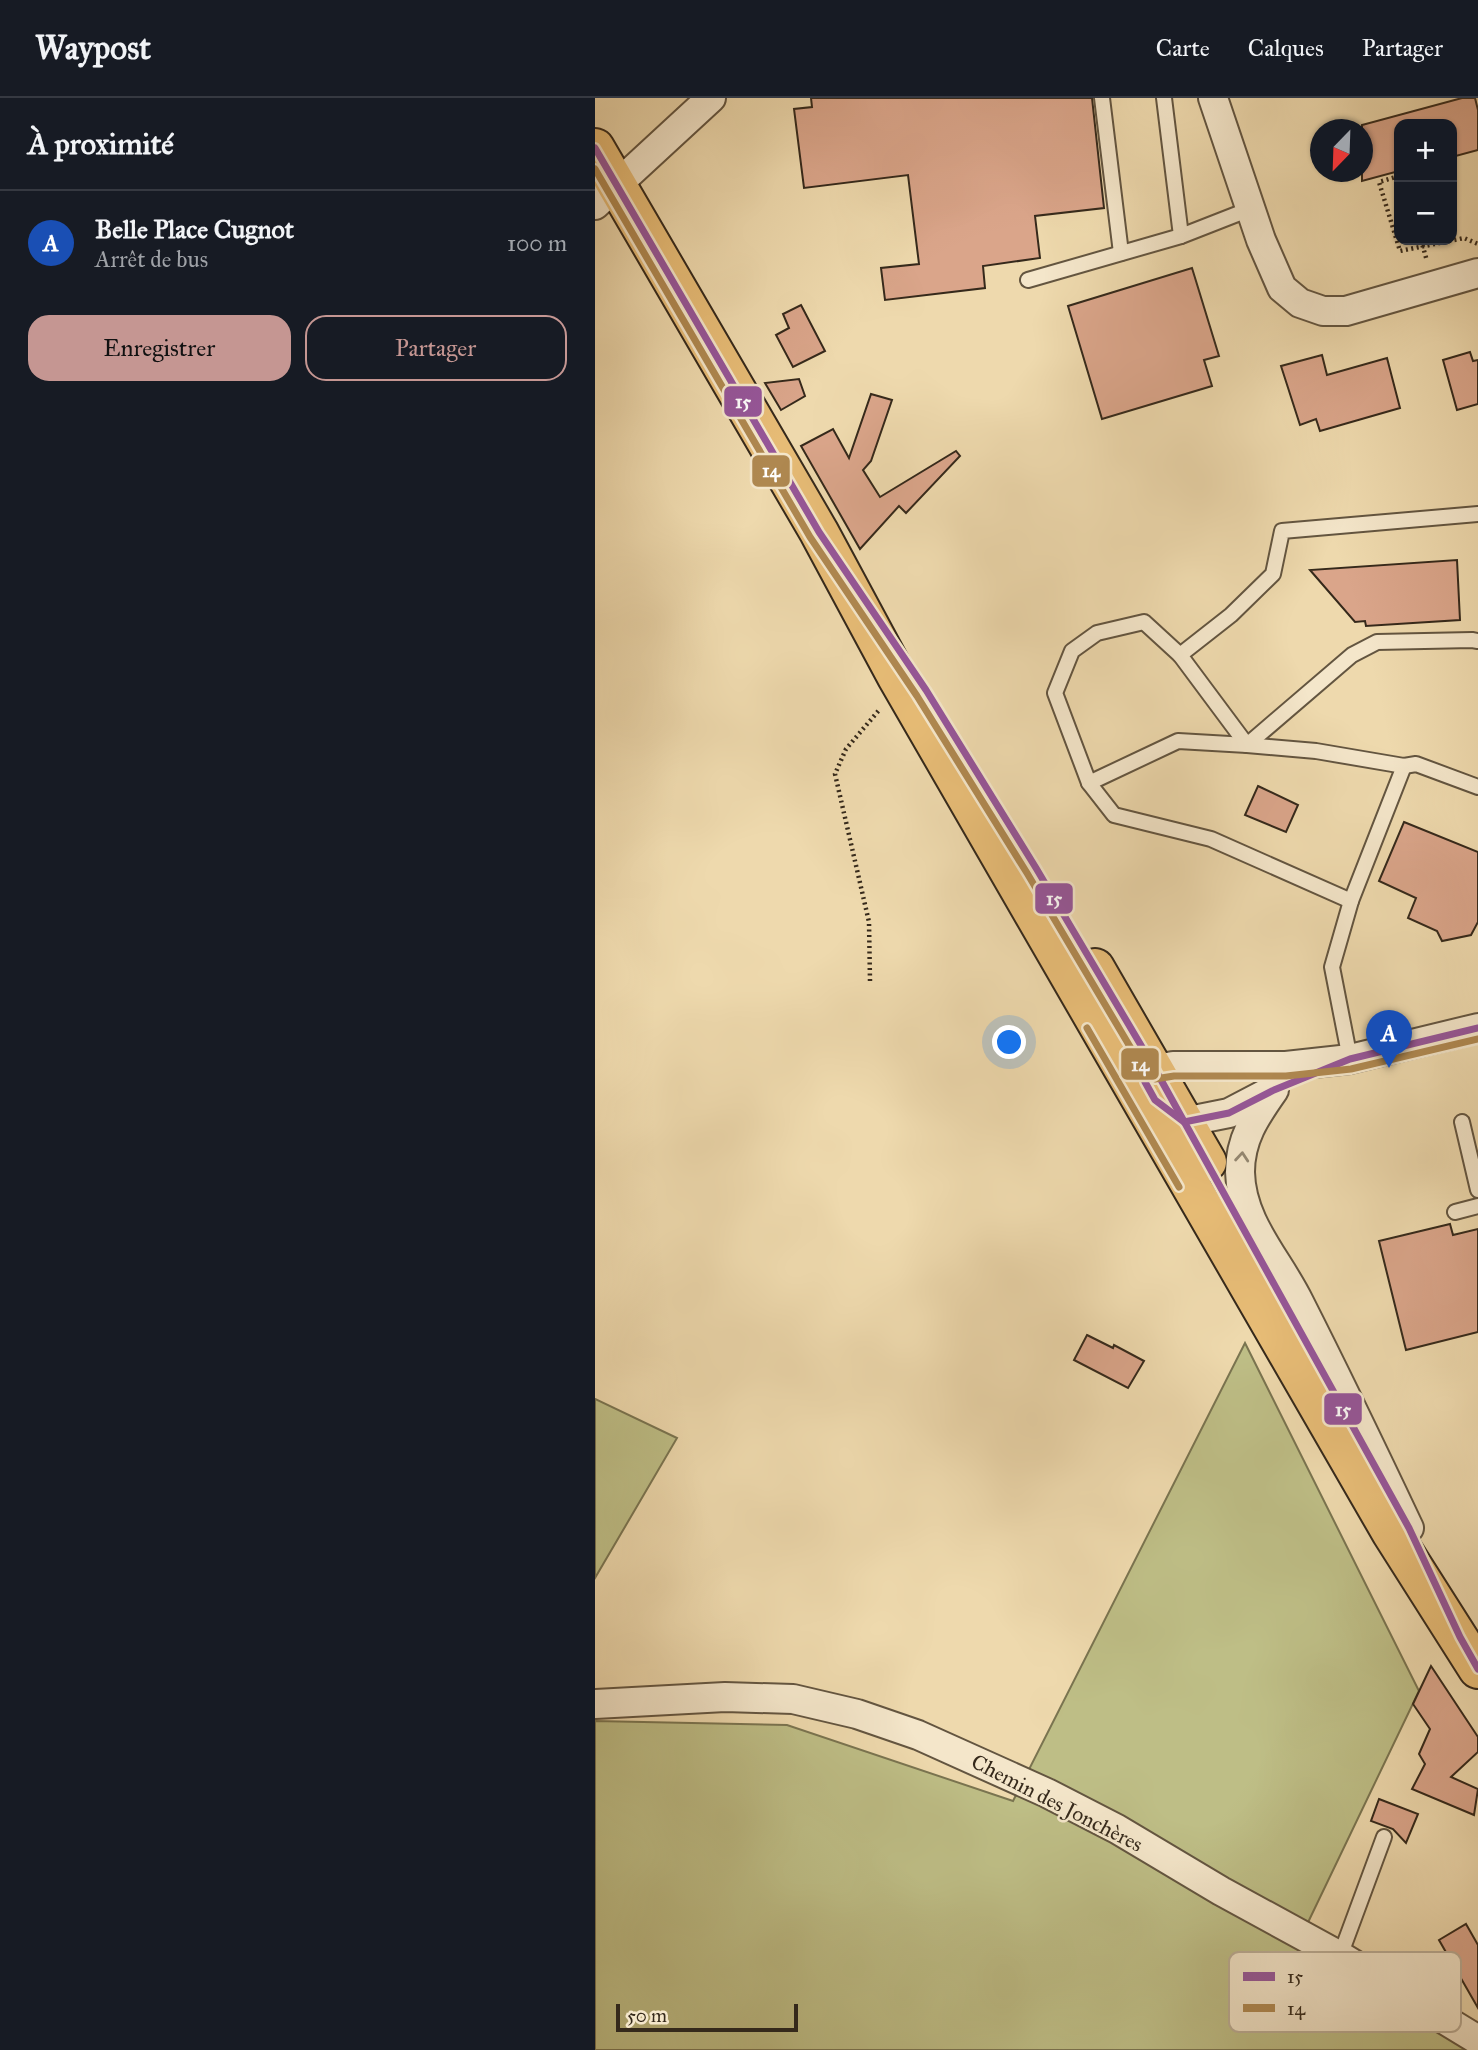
<!DOCTYPE html>
<html lang="fr">
<head>
<meta charset="utf-8">
<style>
	body { margin:0; font-family:"IM FELL Great Primer",serif; background:#20242c; color:#f1f3f6 }
	.controls { position:absolute; right:21px; top:21px; display:grid; overflow:hidden; border-radius:14px; box-shadow:0 2px 5px #0004 }
	.controls button { width:63px; height:63px; display:grid; place-items:center; padding:0; border:0; border-bottom:2px solid #363941; background:#171b24; color:#f1f3f6; font:35px sans-serif }
	.compass { position:absolute; left:715px; top:21px; width:63px; height:63px; border-radius:50%; background:#171b24; box-shadow:0 2px 5px #0004; rotate:203deg }
	.scale { position:absolute; left:21px; bottom:18px; width:182px; box-sizing:border-box; padding-left:7px; border:4px solid #35291b; border-top:0; font-size:19px; line-height:24px; white-space:nowrap; color:#35291b; -webkit-text-stroke:5px #f4e6ca; paint-order:stroke }
	.you { position:absolute; left:415px; top:945px; width:24px; height:24px; margin:-18px; border:5px solid #fff; border-radius:50%; background:#1a73e8; box-shadow:0 0 0 10px #1a73e833 }
	.badge { display:grid; place-items:center; width:46px; height:46px; border-radius:50%; background:#c59692; color:#fff; font-size:23px; font-weight:700 }
	.pin { position:absolute; translate:-50% -58px; filter:drop-shadow(0 2px 4px #0008) }
	.pin::after { content:''; position:absolute; top:37px; width:24px; height:21px; background:inherit; clip-path:polygon(0 0,100% 0,50% 100%) }
	.list { margin:0; padding:0; list-style:none }
	h2 { display:flex; justify-content:space-between; align-items:center; height:91px; margin:0; padding:0 28px; font-size:30px }
	h2 small { font-size:23px; font-weight:400; color:#9ea1a6 }
	.list li { display:grid; grid-template-columns:46px 1fr auto; gap:21px; align-items:center; box-sizing:border-box; height:105px; padding:0 28px; border-top:2px solid #363941 }
	.list b { display:block; font-size:26px; white-space:nowrap }
	.list p { margin:0; font-size:23px; white-space:nowrap; color:#9ea1a6 }
	.list em { font-size:23px; font-style:normal; color:#9ea1a6 }
	.actions { display:flex; gap:14px; padding:21px 28px }
	.actions a { flex:1; padding:16px 0; border:2px solid #c59692; border-radius:21px; text-align:center; font-size:24px; color:#c59692 }
	.actions .main { background:#c59692; color:#111 }
	.map { position:relative; flex:none; width:883px; height:1952px; overflow:hidden }
	header { display:flex; align-items:center; gap:42px; box-sizing:border-box; height:98px; padding:0 35px; background:#171b24; border-bottom:2px solid #363941 }
	header strong { font-size:33px }
	nav { display:flex; gap:38px; margin-inline-start:auto; font-size:24px }
	main { display:flex }
	aside { flex:1; background:#171b24 }
	.map>svg:first-child { display:block }
	.green { fill:#bebe86; stroke:#7a7450; stroke-width:2 }
	.building { fill:#daa58a; stroke:#35291b; stroke-width:2 }
	.lines { fill:none; stroke-linecap:round; stroke-linejoin:round }
	.service-casing { stroke:#635540; stroke-width:18 }
	.minor-casing { stroke:#635540; stroke-width:32 }
	.primary-casing { stroke:#35291b; stroke-width:42 }
	.path { stroke:#35291b; stroke-width:4.5; stroke-dasharray:2 3.5; stroke-linecap:butt }
	.service { stroke:#f4e6ca; stroke-width:14 }
	.minor { stroke:#f4e6ca; stroke-width:28 }
	.primary { stroke:#e7bc76; stroke-width:38 }
	.bus-1-casing { stroke:#f4e6ca; stroke-width:12 }
	.bus-2-casing { stroke:#f4e6ca; stroke-width:12 }
	.bus-1 { stroke:#965699; stroke-width:7 }
	.bus-2 { stroke:#af8850; stroke-width:7 }
	.oneway { stroke:#948872 }
	.labels { text-anchor:middle; stroke-width:5; stroke-linejoin:round; paint-order:stroke }
	.street-label { font-size:21px; fill:#35291b; stroke:#f4e6ca }
	.key { fill:#f4e6ca; stroke:#bbad96; stroke-width:2 }
	.key-label { font-size:19px; fill:#35291b }
	.line-badge { stroke:#f4e6ca; stroke-width:2.5 }
	.badge-label { font-size:19px; text-anchor:middle; font-weight:bold; fill:#fff }
</style>
</head>
<body>
<header>
<strong>Waypost</strong>
<nav><a>Carte</a><a>Calques</a><a>Partager</a></nav>
</header>
<main>
<aside>
<h2>À proximité<small></small></h2>
<ul class="list">
<li><span class="badge" style="background:#1a4fb4">A</span><div><b>Belle Place Cugnot</b><p>Arrêt de bus</p></div><em>100 m</em></li>
</ul>
<div class="actions"><a class="main">Enregistrer</a><a>Partager</a></div>
</aside>
<div class="map">
<svg width="883" height="1952" viewBox="0 0 883 1952">
	<rect width="100%" height="100%" fill="#eed9ad"/>
	<filter id="stains"><feTurbulence type="fractalNoise" baseFrequency=".00286" numOctaves="4"/><feColorMatrix values="0 0 0 0 .2 0 0 0 0 .09 0 0 0 0 .02 0 0 0 .5 -.17"/></filter>
	<radialGradient id="worn" r=".72"><stop offset=".6" stop-color="#630" stop-opacity="0"/><stop offset="1" stop-color="#630" stop-opacity=".3"/></radialGradient>
	<g class="green">
		<polygon points="650,1245 824,1593 706,1839 878,1952 0,1952 0,1623 192,1627 418,1703"/>
		<polygon points="0,1301 82,1340 0,1480"/>
	</g>
	<g class="building">
		<polygon points="216,0 497,0 509,110 440,118 445,160 388,168 390,190 290,202 286,170 324,166 313,77 209,90 199,11 217,9"/>
		<polygon points="867,0 880,0 883,12 883,52 857,59 857,26 804,26 804,73 767,83 767,27"/>
		<polygon points="597,170 624,258 609,262 617,288 507,321 473,208"/>
		<polygon points="206,207 230,253 198,269 181,237 194,230 188,216"/>
		<polygon points="875,254 878,263 883,262 883,306 862,312 848,262"/>
		<polygon points="727,257 732,277 792,260 805,310 725,333 721,321 705,327 686,268"/>
		<polygon points="204,281 210,298 186,312 170,285"/>
		<polygon points="276,296 297,302 276,363 268,372 285,399 361,353 365,358 311,415 304,408 265,451 206,348 238,331 254,360"/>
		<polygon points="862,462 865,522 771,528 770,523 760,524 715,472"/>
		<polygon points="663,688 703,707 691,734 650,717"/>
		<polygon points="809,724 883,754 883,824 876,837 847,843 842,833 813,820 821,800 784,783"/>
		<polygon points="855,1126 858,1137 883,1131 883,1234 811,1252 784,1143"/>
		<polygon points="492,1237 518,1250 519,1247 549,1263 533,1290 479,1262"/>
		<polygon points="836,1568 883,1639 883,1654 856,1679 883,1691 879,1717 817,1691 830,1666 824,1656 835,1631 818,1606"/>
		<polygon points="784,1701 823,1716 811,1745 798,1731 776,1723"/>
		<polygon points="871,1826 883,1847 883,1910 844,1842"/>
	</g>
	<g class="lines">
		<g class="service-casing">
			<g id="service">
				<polyline points="507,0 526,155"/>
				<polyline points="586,138 655,111"/>
				<polyline points="433,182 586,138 569,0"/>
				<polyline points="883,416 687,433 678,476 636,517 585,557 652,647 721,653 809,668 821,666 883,689"/>
				<polyline points="585,557 549,524 502,535 477,553 460,595 494,685 519,717 616,741 756,803"/>
				<polyline points="494,685 583,643 652,647 757,557 782,544 877,542 883,543"/>
				<polyline points="755,961 737,869 756,803 809,668"/>
				<polyline points="867,1024 883,1092"/>
				<polyline points="860,1114 883,1108"/>
				<polyline points="745,1858 789,1739"/>
			</g>
		</g>
		<g class="minor-casing">
			<g id="minor">
				<polyline points="618,0 666,142 687,190 705,205 728,213 751,213 883,175"/>
				<polyline points="0,107 116,0"/>
				<polyline points="560,991 560,971 578,968 691,968 755,961 883,930"/>
				<path d="M679,992C660,1019 645,1041 645,1074C646,1125 683,1161 704,1204C742,1279 778,1354 814,1430"/>
				<polyline points="574,1013 589,1024 634,1015 678,992"/>
				<polyline points="0,1606 130,1599 198,1601 262,1616 323,1637 452,1695 522,1731 626,1793 745,1858 883,1942"/>
			</g>
		</g>
		<g class="primary-casing">
			<g id="primary">
				<polyline points="0,50 224,434 302,579 796,1434 883,1571"/>
				<polyline points="500,870 612,1064"/>
			</g>
		</g>
		<g class="path">
			<polyline points="804,78 784,84 805,153 869,140 883,146"/>
			<polyline points="826,142 832,163"/>
			<polyline points="275,883 274,824 240,676 251,651 285,611"/>
		</g>
		<use href="#service" class="service"/>
		<use href="#minor" class="minor"/>
		<use href="#primary" class="primary"/>
		<g class="bus-1-casing">
			<g id="bus-1">
				<polyline points="0,50 224,434 331,592 441,770 560,971 814,1430 865,1539 883,1571"/>
				<polyline points="550,984 560,1002 589,1024 634,1015 679,992 755,961 883,930"/>
			</g>
		</g>
		<g class="bus-2-casing">
			<g id="bus-2">
				<polyline points="0,71 215,439 322,598 432,775 553,979 560,981 579,978 691,978 756,971 883,941"/>
				<polyline points="492,930 584,1089"/>
			</g>
		</g>
		<use href="#bus-1" class="bus-1"/>
		<use href="#bus-2" class="bus-2"/>
	</g>
	<defs><path id="oneway-chevron" d="M-2-3.5L2.5 0L-2 3.5" fill="none" stroke-width="1.6" stroke-linecap="round" stroke-linejoin="round" transform="scale(1.75)"/></defs>
	<use class="oneway" href="#oneway-chevron" transform="translate(647 1059) rotate(-85)"/>
	<g class="labels">
		<g class="street-label">
			<text transform="translate(462 1705) rotate(27)" y="7">Chemin des Jonchères</text>
		</g>
	</g>
	<rect x="634" y="1854" width="232" height="80" rx="10" class="key"/>
	<rect x="648" y="1874" width="32" height="9" fill="#965699"/>
	<rect x="648" y="1906" width="32" height="8" fill="#af8850"/>
	<g class="key-label">
		<text x="692" y="1885">15</text>
		<text x="692" y="1917">14</text>
	</g>
	<g class="line-badge">
		<rect x="128" y="287" width="40" height="33" rx="7" fill="#965699"/>
		<rect x="156" y="356" width="40" height="34" rx="7" fill="#af8850"/>
		<rect x="439" y="784" width="40" height="33" rx="7" fill="#965699"/>
		<rect x="525" y="949" width="40" height="34" rx="7" fill="#af8850"/>
		<rect x="728" y="1294" width="40" height="34" rx="7" fill="#965699"/>
	</g>
	<g class="badge-label">
		<text x="148" y="310">15</text>
		<text x="176" y="379">14</text>
		<text x="459" y="807">15</text>
		<text x="545" y="973">14</text>
		<text x="748" y="1318">15</text>
	</g>
	<rect width="100%" height="100%" filter="url(#stains)"/>
	<rect width="100%" height="100%" fill="url(#worn)"/>
</svg>
<div class="controls">
<button>+</button>
<button>−</button>
</div>
<svg class="compass" viewBox="-18 -18 36 36"><path d="M0-13l5 13h-10z" fill="#e53935"/><path d="M0 13l5-13h-10z" fill="#9ea1a6"/></svg>
<div class="scale">50 m</div>
<div class="you"></div>
<div class="pin badge" style="left:794px;top:970px;background:#1a4fb4">A</div>
</div>
</main>
</body>
</html>
